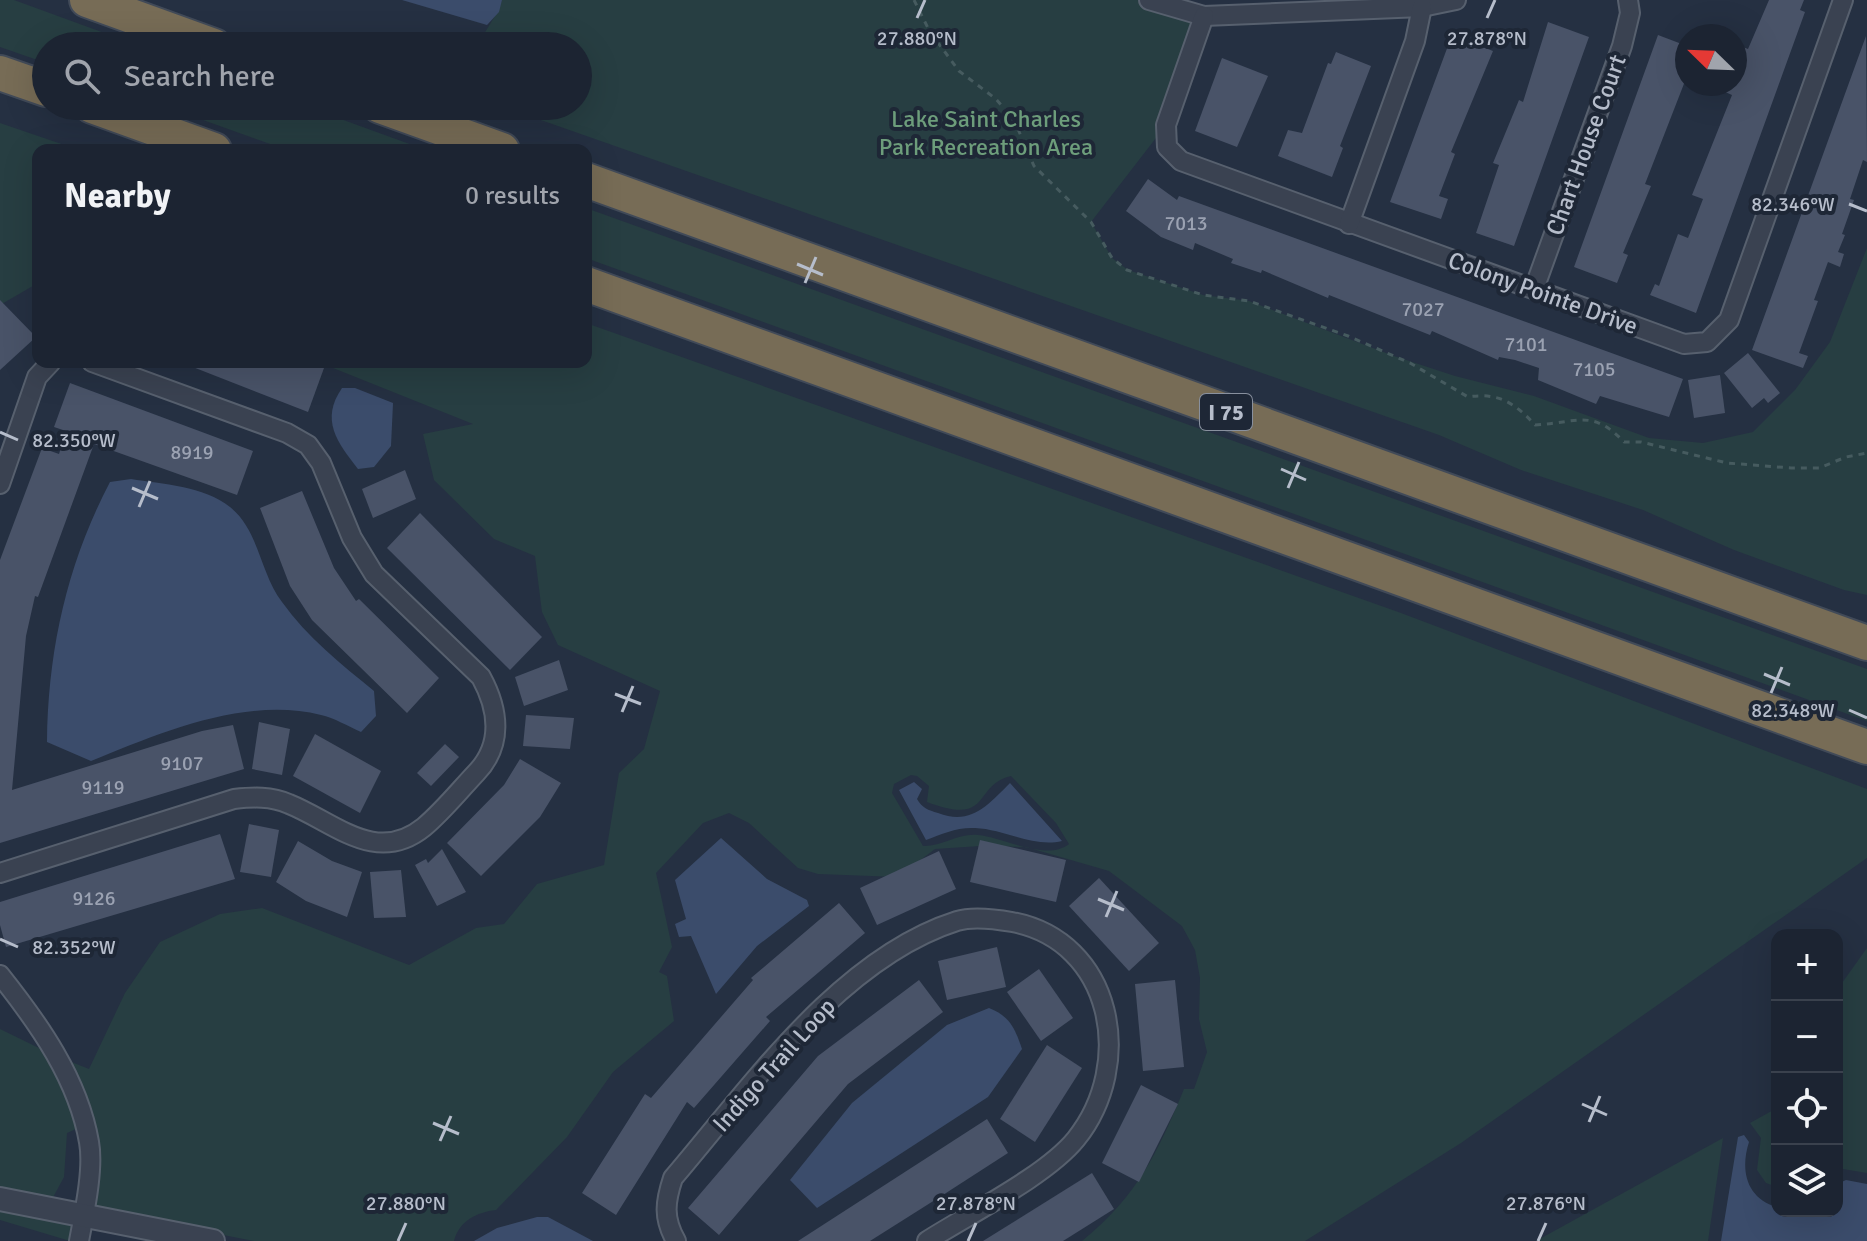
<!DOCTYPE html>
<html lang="en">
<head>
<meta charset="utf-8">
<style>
	body { margin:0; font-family:Signika,sans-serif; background:#29303e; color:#f1f3f6 }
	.controls { position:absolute; right:24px; bottom:24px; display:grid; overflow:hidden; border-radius:16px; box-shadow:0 8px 32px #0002 }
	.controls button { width:72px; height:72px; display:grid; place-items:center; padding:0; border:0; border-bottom:2px solid #3a414d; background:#1c2432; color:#f1f3f6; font:40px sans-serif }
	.compass { position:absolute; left:1675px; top:24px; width:72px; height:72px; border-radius:50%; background:#1c2432; box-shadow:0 8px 32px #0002; rotate:293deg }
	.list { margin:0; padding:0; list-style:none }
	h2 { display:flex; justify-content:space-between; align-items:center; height:104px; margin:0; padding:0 32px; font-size:34px }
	h2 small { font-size:26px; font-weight:400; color:#a0a4ac }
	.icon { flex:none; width:44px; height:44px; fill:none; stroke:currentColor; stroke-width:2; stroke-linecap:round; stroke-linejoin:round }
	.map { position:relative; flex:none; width:1867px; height:1241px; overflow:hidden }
	.search { position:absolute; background:#1c2432; box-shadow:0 8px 32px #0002; left:32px; top:32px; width:560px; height:88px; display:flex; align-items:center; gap:20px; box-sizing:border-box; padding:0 28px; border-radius:44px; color:#a0a4ac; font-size:30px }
	.panel { position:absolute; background:#1c2432; box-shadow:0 8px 32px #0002; left:32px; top:144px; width:560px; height:224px; border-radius:16px }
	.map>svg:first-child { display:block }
	.green { fill:#273e42; fill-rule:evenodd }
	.water { fill:#3b4c6b }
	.building { fill:#495368 }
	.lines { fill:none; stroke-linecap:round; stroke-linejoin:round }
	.minor-casing { stroke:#57606e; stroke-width:22 }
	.tertiary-casing { stroke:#57606e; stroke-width:26 }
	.motorway-casing { stroke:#414a58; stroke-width:38 }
	.path { stroke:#465b5f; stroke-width:3; stroke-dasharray:6 6; stroke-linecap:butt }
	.minor { stroke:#3a4251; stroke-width:18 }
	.tertiary { stroke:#3a4251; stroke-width:22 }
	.motorway { stroke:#776c56; stroke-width:34 }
	.ticks { fill:none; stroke:#b6bdcb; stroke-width:3 }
	.labels { text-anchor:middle; stroke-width:8; stroke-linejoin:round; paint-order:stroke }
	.number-label { font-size:20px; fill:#9ba2b2 }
	.shield { fill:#1e2736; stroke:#88909e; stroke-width:2 }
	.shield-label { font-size:22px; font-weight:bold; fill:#b6bdcb }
	.park-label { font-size:24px; fill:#6d9d7b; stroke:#1e2736 }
	.street-label { font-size:24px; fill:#b6bdcb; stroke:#1e2736 }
	.ticks-label { font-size:20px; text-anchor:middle; fill:#b6bdcb; stroke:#1e2736; stroke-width:8; stroke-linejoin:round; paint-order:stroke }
</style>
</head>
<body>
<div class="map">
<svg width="1867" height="1241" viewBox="0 0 1867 1241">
	<rect width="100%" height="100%" fill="#253042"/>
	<g class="green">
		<polygon points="0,0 14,0 140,46 46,46 46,63 0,47"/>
		<path d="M502,0H1149L1204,16L1166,125L1091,222L1112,258L1128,270L1203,295L1249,301L1394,356L1455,376L1534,396L1649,438L1703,443L1753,432L1795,390L1830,342L1867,248V595L1844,590L1734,550L1643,510L1521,470L1439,435L501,106H578V46H478C485,29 497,17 502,0Z"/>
		<polygon points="164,106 305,106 426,150 287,150"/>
		<polygon points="0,123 79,150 38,150 38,283 0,305"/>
		<polygon points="586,208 1867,669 1867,721 586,258"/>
		<path d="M586,323L1401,613L1867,789V858L1461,1143L1305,1241H1082C1138,1195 1157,1154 1184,1089H1194L1207,1052L1199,1019L1200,978L1195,950L1182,926L1109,871L1026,847L980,846L935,849L898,877L818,874L798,868L749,823L729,813L703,823L656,873L672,947L659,972L667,976L674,1021L613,1072L567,1137L496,1210C477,1212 459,1221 454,1241H254L94,1210C98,1152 100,1113 69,1061L89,1069L125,993L160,942L220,914L262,908L409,965L476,928L504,924L537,884L604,865L619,773L644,749L660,691L558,645L542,612L535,556L494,539L434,480L423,434L473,424L318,362H586ZM911,775L917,776L929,786L927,802C993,827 972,785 1011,776L1056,823L1069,844C1047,862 1003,837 978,835C958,833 941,847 923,846L892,793L894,784Z"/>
		<polygon points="1867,948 1867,1173 1837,1168 1837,990"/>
		<polygon points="0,1029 41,1049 65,1086 76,1129 67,1133 64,1177 51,1201 0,1190"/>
		<polygon points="1777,1108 1777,1187 1766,1183 1757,1170 1761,1138 1750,1123"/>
		<polygon points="1723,1138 1708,1241 1536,1241"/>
		<polygon points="0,1207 73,1223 70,1241 0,1220"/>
	</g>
	<g class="water">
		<polygon points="402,0 502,0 499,12 487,25"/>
		<path d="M342,388H355L393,403L391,446L374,467L358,469C337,442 320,420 342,388Z"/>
		<path d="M131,479C162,484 204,486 230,507C259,530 260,573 282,602C307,637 341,664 374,691L376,716L361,732C348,726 334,718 321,715C245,696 160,733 91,761L47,742C48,650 67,564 110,482Z"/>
		<path d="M914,782L922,789L917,799C922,808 928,810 938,813C971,826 988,805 1010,783L1062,841C1033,848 1004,829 975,828C957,827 942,834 926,840L899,790Z"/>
		<polygon points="721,838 767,879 807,900 809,906 757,946 716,994 691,936 679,937 675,924 686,919 675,880"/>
		<path d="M989,1008C1010,1016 1015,1029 1022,1049L988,1097L817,1208L790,1180L852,1103L947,1025Z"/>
		<path d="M1744,1135L1749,1142C1740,1170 1746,1198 1777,1207V1211H1837V1184L1846,1180L1867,1184V1241H1721L1738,1137Z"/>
		<polygon points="537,1217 548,1217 593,1241 474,1241 497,1228"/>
	</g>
	<g class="building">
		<polygon points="1769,0 1804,0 1800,10 1805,12 1696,313 1650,295 1655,284 1659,286 1678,234 1688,238 1703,199 1692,195 1732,95 1707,84 1735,84 1741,60 1736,58 1740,46 1748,49"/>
		<polygon points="1548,22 1589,37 1514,246 1476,233 1499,165 1493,163 1519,100 1523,102"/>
		<polygon points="1452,35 1493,51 1451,152 1455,154 1439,196 1448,199 1441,219 1390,202"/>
		<polygon points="1658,35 1687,46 1687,76 1645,184 1651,186 1623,253 1628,255 1617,283 1574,267"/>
		<polygon points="1866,36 1867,162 1863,160 1850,199 1854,200 1842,234 1845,235 1838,252 1844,254 1840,267 1828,262 1814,300 1818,301 1799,353 1808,356 1803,368 1752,350"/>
		<polygon points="1336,52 1371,66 1340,146 1343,148 1332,177 1278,156 1288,130 1302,133 1328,63 1331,64"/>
		<polygon points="1222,58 1268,76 1237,147 1195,131"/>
		<polygon points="1148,179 1177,200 1179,196 1683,379 1669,417 1600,396 1596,404 1538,380 1539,368 1515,360 1499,357 1498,360 1432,331 1430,335 1329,295 1328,298 1262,270 1261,273 1231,263 1233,259 1195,243 1193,250 1161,237 1126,211"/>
		<polygon points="0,300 36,337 0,370"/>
		<polygon points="1748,353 1780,393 1768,403 1764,398 1752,408 1724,373"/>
		<polygon points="180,362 307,362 324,368 308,412"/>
		<polygon points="1720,375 1725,413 1694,418 1688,380"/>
		<polygon points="70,383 253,451 237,495 94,444 38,597 35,596 26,636 12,790 202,731 233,725 244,769 0,843 0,560 42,448 59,454 66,431 54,427"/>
		<polygon points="405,470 416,499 373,518 362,489"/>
		<polygon points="302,491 334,568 356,601 359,599 439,678 407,713 312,620 290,586 260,508"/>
		<polygon points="420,513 542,637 510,670 387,548"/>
		<polygon points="559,660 568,690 524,706 515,677"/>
		<polygon points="526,715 574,718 570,749 523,746"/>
		<polygon points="259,722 290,729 282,775 252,769"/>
		<polygon points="315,734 381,771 360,813 293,776"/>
		<polygon points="445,744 459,757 431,786 417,773"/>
		<polygon points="520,759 561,783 540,817 481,876 447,843 504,785"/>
		<polygon points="249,824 279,830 271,877 240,872"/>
		<polygon points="220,834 235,879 6,947 0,925 0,902"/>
		<polygon points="980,840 1066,860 1056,902 970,882"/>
		<polygon points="298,841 332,861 362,872 347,917 306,901 276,882"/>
		<polygon points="442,849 466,892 437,906 415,865 426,859 428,863"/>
		<polygon points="939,851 956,889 877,925 860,888"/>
		<polygon points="401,870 406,917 374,918 370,872"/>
		<polygon points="1099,878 1159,943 1129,971 1069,906"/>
		<polygon points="839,903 865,933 766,1017 770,1021 694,1108 687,1102 616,1215 582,1193 645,1094 651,1098 753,980 751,978"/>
		<polygon points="997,947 1006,987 947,1000 938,961"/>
		<polygon points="1039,969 1073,1018 1041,1041 1007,992"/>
		<polygon points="919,980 943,1012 848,1084 719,1235 688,1208 818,1056"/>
		<polygon points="1175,980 1184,1067 1143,1071 1135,984"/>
		<polygon points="1047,1045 1082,1068 1035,1142 1000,1119"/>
		<polygon points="1141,1085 1178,1104 1139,1182 1102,1163"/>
		<polygon points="987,1119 1008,1153 946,1193 870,1241 798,1241"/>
		<polygon points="1092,1173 1114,1209 1063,1241 983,1241"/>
	</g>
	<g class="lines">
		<g class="minor-casing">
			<g id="minor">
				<polyline points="1149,0 1204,16 1422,7 1456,0"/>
				<polyline points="1204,16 1166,125 1167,147 1181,161 1684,344 1707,342 1729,320 1843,0"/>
				<polyline points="1349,224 1415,41 1422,7"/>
				<polyline points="1534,289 1622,46 1630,13 1628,0"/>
				<polyline points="0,484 37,377 51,362"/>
				<path d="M0,873L234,799C253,797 271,796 289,804C334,822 376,866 424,827C443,811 459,791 476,773C503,745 499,710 481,677L374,574L352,538L321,463L308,445L287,433L92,362"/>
				<path d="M0,975C39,1024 78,1079 89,1142C94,1169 84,1214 79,1241"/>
				<path d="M676,1241C663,1218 665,1202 673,1178C750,1088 840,958 957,921C973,916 995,919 1012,922C1113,941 1136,1064 1076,1139C1046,1176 969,1214 927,1241"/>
			</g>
		</g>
		<g class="tertiary-casing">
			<polyline id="tertiary" points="0,1199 213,1241"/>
		</g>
		<g class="motorway-casing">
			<g id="motorway">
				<polyline points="87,0 214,46"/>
				<polyline points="0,73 46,89"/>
				<polyline points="92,106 214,150"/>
				<polyline points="380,106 502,150"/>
				<polyline points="586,180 1867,643"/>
				<polyline points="586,284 1867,747"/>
			</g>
		</g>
		<path class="path" d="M914,0L930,32L959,71L996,99L1014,120L1034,166L1091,222L1112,258L1127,270L1203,295L1249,301L1348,336L1410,363L1468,397C1498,392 1515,403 1535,425C1577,423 1592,408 1624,442H1641L1727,463L1791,468H1819L1846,457L1867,453"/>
		<use href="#minor" class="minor"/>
		<use href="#tertiary" class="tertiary"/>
		<use href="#motorway" class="motorway"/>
	</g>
	<path class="ticks" d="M917,18L925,0M1487,18L1495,0M1849,204L1867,211M797,264L823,275M805,283L816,257M0,432L18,440M1281,469L1306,480M132,488L158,499M1288,488L1299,462M139,507L150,481M1764,674L1790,685M1771,693L1782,667M615,694L641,704M1849,710L1867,718M622,712L633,686M1098,899L1124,910M1106,917L1117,891M0,939L18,947M1582,1104L1607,1115M1589,1122L1600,1096M433,1123L459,1134M440,1141L451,1116M398,1241L406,1223M968,1241L976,1223M1538,1241L1546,1223"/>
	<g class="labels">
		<g class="number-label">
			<text x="1186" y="230">7013</text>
			<text x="1423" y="316">7027</text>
			<text x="1526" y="351">7101</text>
			<text x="1594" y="376">7105</text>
			<text x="192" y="459">8919</text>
			<text x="182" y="770">9107</text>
			<text x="103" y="794">9119</text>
			<text x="94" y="905">9126</text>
		</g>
		<rect class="shield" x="1200" y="394" width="52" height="36" rx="6"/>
		<g class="shield-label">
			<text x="1226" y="420">I 75</text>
		</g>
		<g class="park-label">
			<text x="986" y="127">Lake Saint Charles<tspan x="986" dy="28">Park Recreation Area</tspan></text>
		</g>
		<g class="street-label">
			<text transform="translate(1586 145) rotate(-70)" y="8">Chart House Court</text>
			<text transform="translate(1543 293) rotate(20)" y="8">Colony Pointe Drive</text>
			<text transform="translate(774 1065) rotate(-48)" y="8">Indigo Trail Loop</text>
		</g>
	</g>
	<g class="ticks-label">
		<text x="917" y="45">27.880°N</text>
		<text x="1487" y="45">27.878°N</text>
		<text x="1793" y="211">82.346°W</text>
		<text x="74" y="447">82.350°W</text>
		<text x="1793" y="717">82.348°W</text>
		<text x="74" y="954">82.352°W</text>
		<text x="406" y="1210">27.880°N</text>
		<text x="976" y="1210">27.878°N</text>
		<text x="1546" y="1210">27.876°N</text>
	</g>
</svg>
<div class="controls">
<button>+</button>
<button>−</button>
<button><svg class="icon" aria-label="locate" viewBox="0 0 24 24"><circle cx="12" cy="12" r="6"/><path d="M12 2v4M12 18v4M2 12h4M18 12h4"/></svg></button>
<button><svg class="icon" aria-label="layers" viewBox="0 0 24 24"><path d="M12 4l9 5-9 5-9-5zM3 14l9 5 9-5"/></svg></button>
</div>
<svg class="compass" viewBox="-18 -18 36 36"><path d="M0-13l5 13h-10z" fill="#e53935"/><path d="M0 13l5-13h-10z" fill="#a0a4ac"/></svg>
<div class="search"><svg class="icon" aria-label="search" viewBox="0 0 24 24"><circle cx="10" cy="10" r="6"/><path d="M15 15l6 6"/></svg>Search here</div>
<section class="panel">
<h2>Nearby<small>0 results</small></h2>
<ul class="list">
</ul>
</section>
</div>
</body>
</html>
